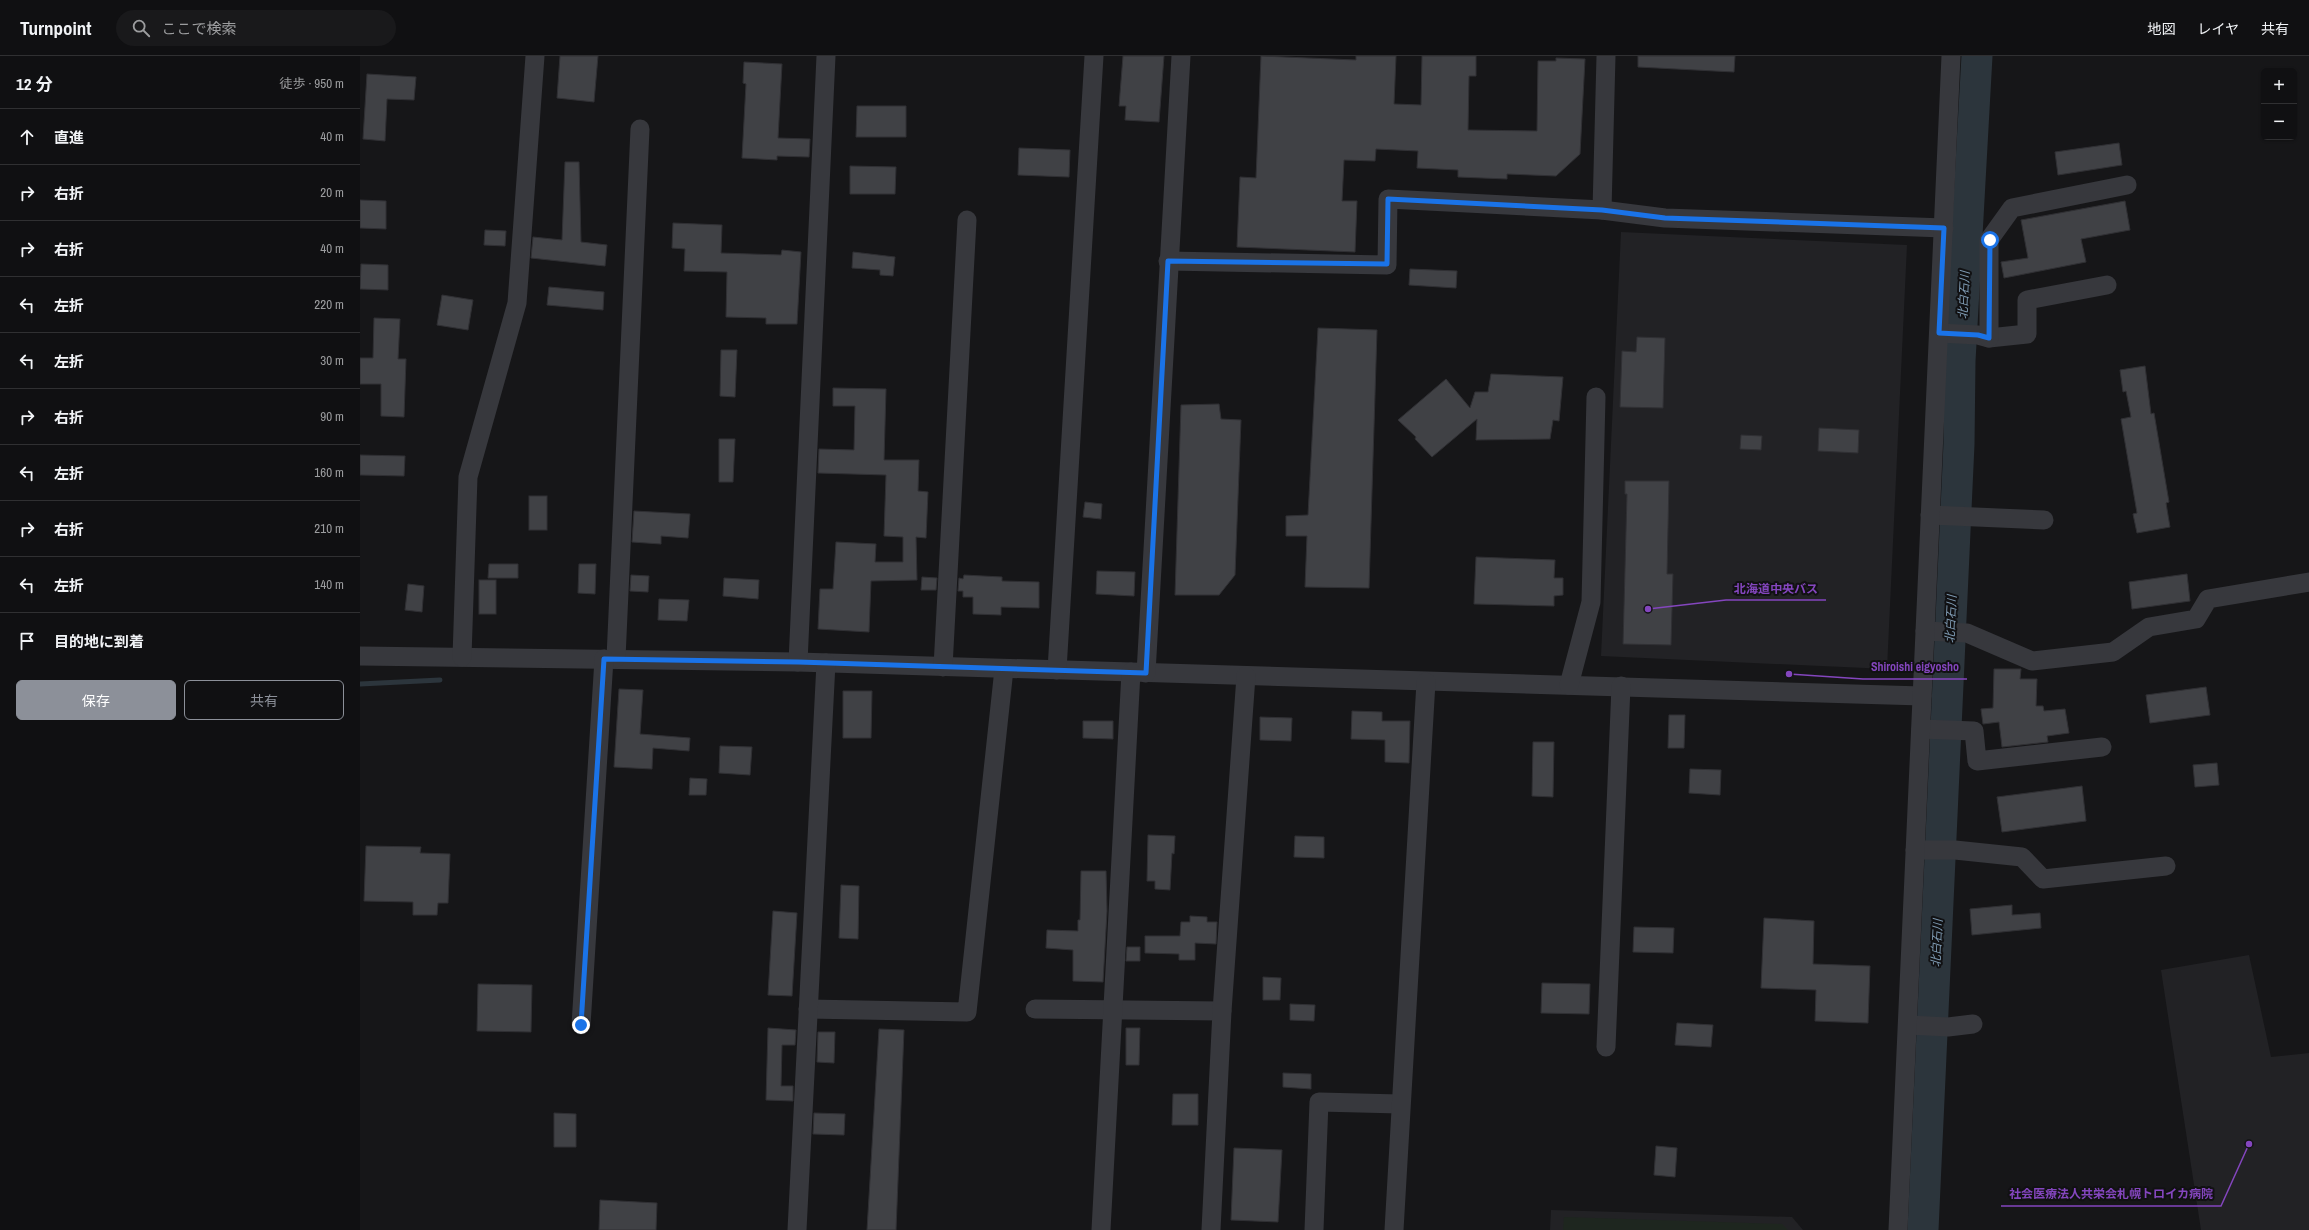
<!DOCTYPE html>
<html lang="ja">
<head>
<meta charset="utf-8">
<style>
	body { margin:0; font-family:"Archivo Narrow","Noto Sans JP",sans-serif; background:#19191b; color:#f1f3f6 }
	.controls { position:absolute; right:12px; top:12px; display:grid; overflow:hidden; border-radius:6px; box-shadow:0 1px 3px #0004 }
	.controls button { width:36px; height:36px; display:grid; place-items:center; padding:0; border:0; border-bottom:1px solid #303032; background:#101012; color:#f1f3f6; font:20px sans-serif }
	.stop { position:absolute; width:12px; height:12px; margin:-9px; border:3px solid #1a73e8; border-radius:50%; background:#fff }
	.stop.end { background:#1a73e8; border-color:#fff; box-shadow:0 1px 4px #0008 }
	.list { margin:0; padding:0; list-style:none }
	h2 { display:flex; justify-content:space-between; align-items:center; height:52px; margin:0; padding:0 16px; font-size:17px }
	h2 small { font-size:13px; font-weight:400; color:#9c9d9f }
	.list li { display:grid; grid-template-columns:26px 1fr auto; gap:12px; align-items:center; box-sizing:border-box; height:56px; padding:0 16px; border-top:1px solid #303032 }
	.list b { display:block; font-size:15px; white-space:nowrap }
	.list em { font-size:13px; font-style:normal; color:#9c9d9f }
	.actions { display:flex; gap:8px; padding:12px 16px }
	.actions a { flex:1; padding:9px 0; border:1px solid #8c9099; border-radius:6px; text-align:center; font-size:14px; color:#8c9099 }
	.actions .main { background:#8c9099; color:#fff }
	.icon { flex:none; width:22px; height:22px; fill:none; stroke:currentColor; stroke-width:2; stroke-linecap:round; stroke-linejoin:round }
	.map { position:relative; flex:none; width:1949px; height:1174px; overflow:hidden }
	header { display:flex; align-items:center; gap:24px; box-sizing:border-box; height:56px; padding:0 20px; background:#101012; border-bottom:1px solid #303032 }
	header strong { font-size:19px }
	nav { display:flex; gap:22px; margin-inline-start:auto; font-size:14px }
	.search { width:280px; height:36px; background:#19191b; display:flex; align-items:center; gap:10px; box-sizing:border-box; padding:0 14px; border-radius:22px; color:#9c9d9f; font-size:15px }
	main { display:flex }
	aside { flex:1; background:#101012 }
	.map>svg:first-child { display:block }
	.built { fill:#222225 }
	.green { fill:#1e261f }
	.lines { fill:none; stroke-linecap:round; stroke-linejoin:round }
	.stream { stroke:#2c353c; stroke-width:5 }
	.river { stroke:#2c353c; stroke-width:31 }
	.building { fill:#404145; stroke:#303034 }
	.minor { stroke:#37383d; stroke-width:19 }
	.route { stroke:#1a73e8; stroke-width:5 }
	.labels { text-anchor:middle; stroke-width:4; stroke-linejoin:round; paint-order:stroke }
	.water-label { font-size:12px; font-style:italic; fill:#7f9bb3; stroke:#111113 }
	.leader { fill:none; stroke:#8446be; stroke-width:1.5 }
	.callout-dot { fill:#8446be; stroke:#111113; stroke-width:1.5 }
	.callout-label { font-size:12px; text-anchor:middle; font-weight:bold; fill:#8446be; stroke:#111113; stroke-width:4; stroke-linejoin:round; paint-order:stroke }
</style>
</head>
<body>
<header>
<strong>Turnpoint</strong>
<div class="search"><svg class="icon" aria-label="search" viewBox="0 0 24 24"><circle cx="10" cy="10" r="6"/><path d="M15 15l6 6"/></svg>ここで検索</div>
<nav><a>地図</a><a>レイヤ</a><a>共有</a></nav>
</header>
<main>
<aside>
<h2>12 分<small>徒歩 · 950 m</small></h2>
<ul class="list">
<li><svg class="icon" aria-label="ahead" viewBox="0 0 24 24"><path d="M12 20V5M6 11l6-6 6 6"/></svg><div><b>直進</b></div><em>40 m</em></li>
<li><svg class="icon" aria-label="right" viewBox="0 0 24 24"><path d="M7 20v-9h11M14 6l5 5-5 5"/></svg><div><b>右折</b></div><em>20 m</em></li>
<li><svg class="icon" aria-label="right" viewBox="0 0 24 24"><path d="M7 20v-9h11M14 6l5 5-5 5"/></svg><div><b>右折</b></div><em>40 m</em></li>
<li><svg class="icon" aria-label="left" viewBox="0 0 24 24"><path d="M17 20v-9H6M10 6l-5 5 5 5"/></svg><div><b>左折</b></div><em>220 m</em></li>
<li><svg class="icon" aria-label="left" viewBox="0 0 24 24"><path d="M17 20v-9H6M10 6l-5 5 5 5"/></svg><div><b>左折</b></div><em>30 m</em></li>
<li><svg class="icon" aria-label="right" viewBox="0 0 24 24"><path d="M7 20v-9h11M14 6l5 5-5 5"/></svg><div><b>右折</b></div><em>90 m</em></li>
<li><svg class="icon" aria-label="left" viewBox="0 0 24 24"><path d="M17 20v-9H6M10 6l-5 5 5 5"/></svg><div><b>左折</b></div><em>160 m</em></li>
<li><svg class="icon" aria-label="right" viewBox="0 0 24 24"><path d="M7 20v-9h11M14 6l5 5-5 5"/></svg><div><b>右折</b></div><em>210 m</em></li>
<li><svg class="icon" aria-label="left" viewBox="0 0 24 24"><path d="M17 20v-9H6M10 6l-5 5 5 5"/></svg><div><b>左折</b></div><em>140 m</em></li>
<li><svg class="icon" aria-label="arrive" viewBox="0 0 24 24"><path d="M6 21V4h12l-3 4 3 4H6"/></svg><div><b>目的地に到着</b></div></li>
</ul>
<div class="actions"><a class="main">保存</a><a>共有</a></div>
</aside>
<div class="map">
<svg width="1949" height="1174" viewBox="0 0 1949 1174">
	<rect width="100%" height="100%" fill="#161618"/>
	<g class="built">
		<polygon points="1261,176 1547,189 1527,613 1241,600"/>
		<polygon points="1889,899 1911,1001 1949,997 1949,1174 1841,1174 1801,914"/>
		<polygon points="1191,1154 1432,1161 1443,1174 1190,1174"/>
	</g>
	<polygon class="green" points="1204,1161 1422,1168 1428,1174 1203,1174"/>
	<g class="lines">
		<polyline class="stream" points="0,628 80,624"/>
		<polyline class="river" points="1563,1174 1599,388 1600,305 1617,0"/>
	</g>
	<g class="building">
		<polygon points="200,0 238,0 234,46 197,42"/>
		<polygon points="763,0 804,0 799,66 765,64 766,50 759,50"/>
		<polygon points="901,0 996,4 996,0 1036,0 1034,48 1061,49 1062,0 1116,0 1116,20 1109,20 1108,74 1177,75 1178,5 1196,5 1196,2 1225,3 1220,98 1196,120 1147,118 1147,123 1098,121 1098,114 1057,112 1058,95 1016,93 1015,105 984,104 982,145 997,145 995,196 877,191 880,121 896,122"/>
		<polygon points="1278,0 1375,0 1374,16 1278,11"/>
		<polygon points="384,6 422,8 418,82 450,83 449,101 417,100 417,104 382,102 386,28 383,27"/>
		<polygon points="7,18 56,21 54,44 27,43 25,85 3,83"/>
		<polygon points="497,50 546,50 546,81 496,81"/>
		<polygon points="1759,87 1762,109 1698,119 1695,96"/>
		<polygon points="659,92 710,94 709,121 658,119"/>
		<polygon points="205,106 219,106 221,186 247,189 245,210 171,202 173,181 202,184"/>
		<polygon points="490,110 536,111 535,138 490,138"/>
		<polygon points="0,144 26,145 26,173 0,172"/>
		<polygon points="1765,145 1770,174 1721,183 1726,206 1644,222 1641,206 1668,202 1661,164"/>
		<polygon points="313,167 362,169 361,197 421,199 422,194 441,196 437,268 406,268 406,262 366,261 367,216 324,215 325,193 312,192"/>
		<polygon points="125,174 146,175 145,190 124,189"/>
		<polygon points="493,196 535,201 533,220 520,219 520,214 492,212"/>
		<polygon points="1,208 28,209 28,234 0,233"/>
		<polygon points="1050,213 1097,215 1096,232 1049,229"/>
		<polygon points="189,231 244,236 243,254 187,249"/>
		<polygon points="82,239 113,244 108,274 77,269"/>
		<polygon points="14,262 40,263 38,303 46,303 44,361 21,360 21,328 0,328 0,302 13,302"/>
		<polygon points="958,272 1017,274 1009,532 945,531 947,480 926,480 926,460 948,459"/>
		<polygon points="1277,281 1305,282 1303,352 1260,351 1262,295 1276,296"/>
		<polygon points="361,294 377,294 375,341 360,340"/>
		<polygon points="1785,310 1791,358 1794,357 1809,446 1806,447 1810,471 1777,477 1773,458 1777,457 1761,363 1771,361 1766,335 1763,336 1760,314"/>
		<polygon points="1131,318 1203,321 1199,365 1193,364 1190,383 1116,384 1117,363 1072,401 1055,383 1056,381 1038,364 1086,323 1110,352 1115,336 1128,336"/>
		<polygon points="473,332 526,333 524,404 559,404 558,435 568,436 566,482 556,481 557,524 511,525 509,576 458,573 460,533 473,533 476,486 516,488 515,506 543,506 543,481 524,480 526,419 458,417 459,393 494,394 495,350 473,350"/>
		<polygon points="859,348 861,363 881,364 875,519 859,539 815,539 821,349"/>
		<polygon points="1459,372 1499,374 1498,397 1458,395"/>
		<polygon points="1381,379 1402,380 1401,394 1380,393"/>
		<polygon points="359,383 375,383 373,426 359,426"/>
		<polygon points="0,399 45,400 44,420 0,419"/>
		<polygon points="1265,425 1309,425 1307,518 1313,518 1311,589 1263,588 1267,438 1265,438"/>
		<rect x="169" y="440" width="18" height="34"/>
		<polygon points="725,446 742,448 741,463 723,461"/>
		<polygon points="274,455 330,458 328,482 301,480 301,488 272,486"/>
		<polygon points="1116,501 1195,504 1194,522 1203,522 1203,539 1194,540 1194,550 1114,548"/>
		<polygon points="129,508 158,508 158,522 128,522"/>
		<polygon points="219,508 236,508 235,538 218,537"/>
		<polygon points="737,515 775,516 774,540 736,538"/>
		<polygon points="1827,518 1830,545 1772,553 1769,526"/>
		<polygon points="271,519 289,520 288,536 270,535"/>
		<polygon points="604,519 642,521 642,525 679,526 679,552 641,551 641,559 613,558 613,541 603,541 603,535 598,535 599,522 603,523"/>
		<polygon points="562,521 577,522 576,534 561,534"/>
		<polygon points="364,522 399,524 398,543 363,540"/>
		<rect x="119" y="524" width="17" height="34"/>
		<polygon points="48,528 64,530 62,556 45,554"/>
		<polygon points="299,543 329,544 327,565 298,564"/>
		<polygon points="1634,613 1661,613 1660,623 1677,623 1676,650 1683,650 1684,655 1705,653 1709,677 1687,680 1688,686 1642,691 1639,666 1623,668 1621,653 1633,652"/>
		<polygon points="1846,631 1850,659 1790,667 1786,639"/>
		<polygon points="259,633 283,634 280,678 330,682 329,695 293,692 292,713 254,711"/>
		<polygon points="483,635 512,635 511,682 483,682"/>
		<polygon points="992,655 1022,656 1022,665 1050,665 1049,707 1025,706 1025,684 991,683"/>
		<polygon points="1309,659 1325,659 1324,692 1308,692"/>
		<polygon points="900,661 932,662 931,685 900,684"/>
		<polygon points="723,665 753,665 753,683 723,682"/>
		<polygon points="1173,686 1194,686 1193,741 1172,740"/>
		<polygon points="360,690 392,691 390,719 359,717"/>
		<polygon points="1857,707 1859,729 1835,731 1833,709"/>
		<polygon points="1330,713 1361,714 1360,739 1329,737"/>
		<polygon points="330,722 347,723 346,739 329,739"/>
		<polygon points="1722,730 1726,765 1642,776 1637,741"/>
		<polygon points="788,779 815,780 814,798 812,797 810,834 795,833 795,825 787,825"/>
		<polygon points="935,780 964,781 964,802 934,801"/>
		<polygon points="6,790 61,791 60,797 90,798 88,847 78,847 77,859 53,859 53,846 4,845"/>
		<polygon points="721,815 746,815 747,855 743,926 713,925 713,894 686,892 687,874 718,875 718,864 720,864"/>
		<polygon points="481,829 499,830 498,883 479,882"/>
		<polygon points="1652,849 1652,859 1680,857 1681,872 1612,879 1610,853"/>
		<polygon points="413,855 437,857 432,940 408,939"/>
		<polygon points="830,860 847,861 847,866 857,866 856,888 835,887 835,904 819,904 819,898 785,897 785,880 820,880 821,866 830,866"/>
		<polygon points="1404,862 1454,865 1453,908 1510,910 1508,967 1455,965 1456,934 1401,932"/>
		<polygon points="1274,871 1314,872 1313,897 1273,896"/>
		<polygon points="767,891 780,891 780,905 766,905"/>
		<polygon points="903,921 921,922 920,944 903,944"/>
		<polygon points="1182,927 1230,928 1229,958 1181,957"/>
		<polygon points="118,928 172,929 171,976 117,975"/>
		<polygon points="930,948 955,949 954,965 930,964"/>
		<polygon points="1317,967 1353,969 1351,991 1315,989"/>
		<polygon points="408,972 436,974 435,989 422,989 421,1030 433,1030 433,1045 406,1044"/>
		<polygon points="766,972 780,972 779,1009 766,1009"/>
		<polygon points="519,973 544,974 536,1174 507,1174"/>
		<polygon points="458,976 475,976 474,1007 457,1006"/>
		<polygon points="923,1017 951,1018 951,1033 923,1031"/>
		<polygon points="813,1038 838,1038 838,1069 812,1069"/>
		<polygon points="194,1057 216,1058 216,1091 194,1091"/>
		<polygon points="454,1057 485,1058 484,1079 453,1078"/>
		<polygon points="1296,1090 1317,1092 1315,1121 1294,1119"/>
		<polygon points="874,1092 922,1094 918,1166 871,1164"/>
		<polygon points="240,1144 297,1147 296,1174 239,1174"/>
	</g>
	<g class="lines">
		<g class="minor">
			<polyline points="1242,154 1246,0"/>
			<polyline points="808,205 1027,209 1028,143 1242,154 1305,162 1584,172"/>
			<polyline points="1579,277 1618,279 1629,282 1667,278 1667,244 1747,229"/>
			<polyline points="1629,282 1629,184 1652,152 1767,129"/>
			<polyline points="1570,459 1684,464"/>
			<polyline points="1565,575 1607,577 1672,605 1753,596 1789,571 1836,563 1848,543 1949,526"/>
			<polyline points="0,600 438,606 1562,640"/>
			<polyline points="102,601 108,421 157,247 175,0"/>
			<polyline points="256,602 280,73"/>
			<polyline points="438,606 466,0"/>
			<polyline points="583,611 607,164"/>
			<polyline points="697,614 734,0"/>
			<polyline points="786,617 821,0"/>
			<polyline points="1209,629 1231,546 1236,341"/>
			<polyline points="1561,673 1614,675 1617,705 1742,691"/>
			<polyline points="1555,794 1595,794 1662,801 1683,823 1806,810"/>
			<polyline points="448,953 607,956 644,613"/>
			<polyline points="675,953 862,955"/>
			<polyline points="221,969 244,603"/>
			<polyline points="1548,969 1588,971 1613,968"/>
			<polyline points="1246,991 1261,630"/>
			<polyline points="437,1174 466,607"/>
			<polyline points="741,1174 771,616"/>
			<polyline points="851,1174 862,955 886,620"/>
			<polyline points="954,1174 959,1046 1040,1048"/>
			<polyline points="1034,1174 1066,626"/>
			<polyline points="1538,1174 1591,0"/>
		</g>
	</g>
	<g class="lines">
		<polyline class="route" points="221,969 244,603 438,606 786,617 808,205 1027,208 1028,143 1242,154 1305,162 1584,172 1579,277 1618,279 1629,282 1630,184"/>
	</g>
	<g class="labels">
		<g class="water-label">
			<text transform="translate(1604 239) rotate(-87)" y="4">北白石川</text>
			<text transform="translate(1591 563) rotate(-87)" y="4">北白石川</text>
			<text transform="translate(1577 887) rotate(-87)" y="4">北白石川</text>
		</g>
	</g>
	<path class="leader" d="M1288 553L1366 544H1466M1429 618L1503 623H1607M1889 1088L1861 1150H1641"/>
	<g class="callout-dot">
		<circle cx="1288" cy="553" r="4"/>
		<circle cx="1429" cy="618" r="4"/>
		<circle cx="1889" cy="1088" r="4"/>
	</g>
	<g class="callout-label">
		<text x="1416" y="537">北海道中央バス</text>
		<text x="1555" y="615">Shiroishi eigyosho</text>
		<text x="1751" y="1142">社会医療法人共栄会札幌トロイカ病院</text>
	</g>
</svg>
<div class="controls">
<button>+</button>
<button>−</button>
</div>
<div class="stop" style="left:1630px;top:184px"></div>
<div class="stop end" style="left:221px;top:969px"></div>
</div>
</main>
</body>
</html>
